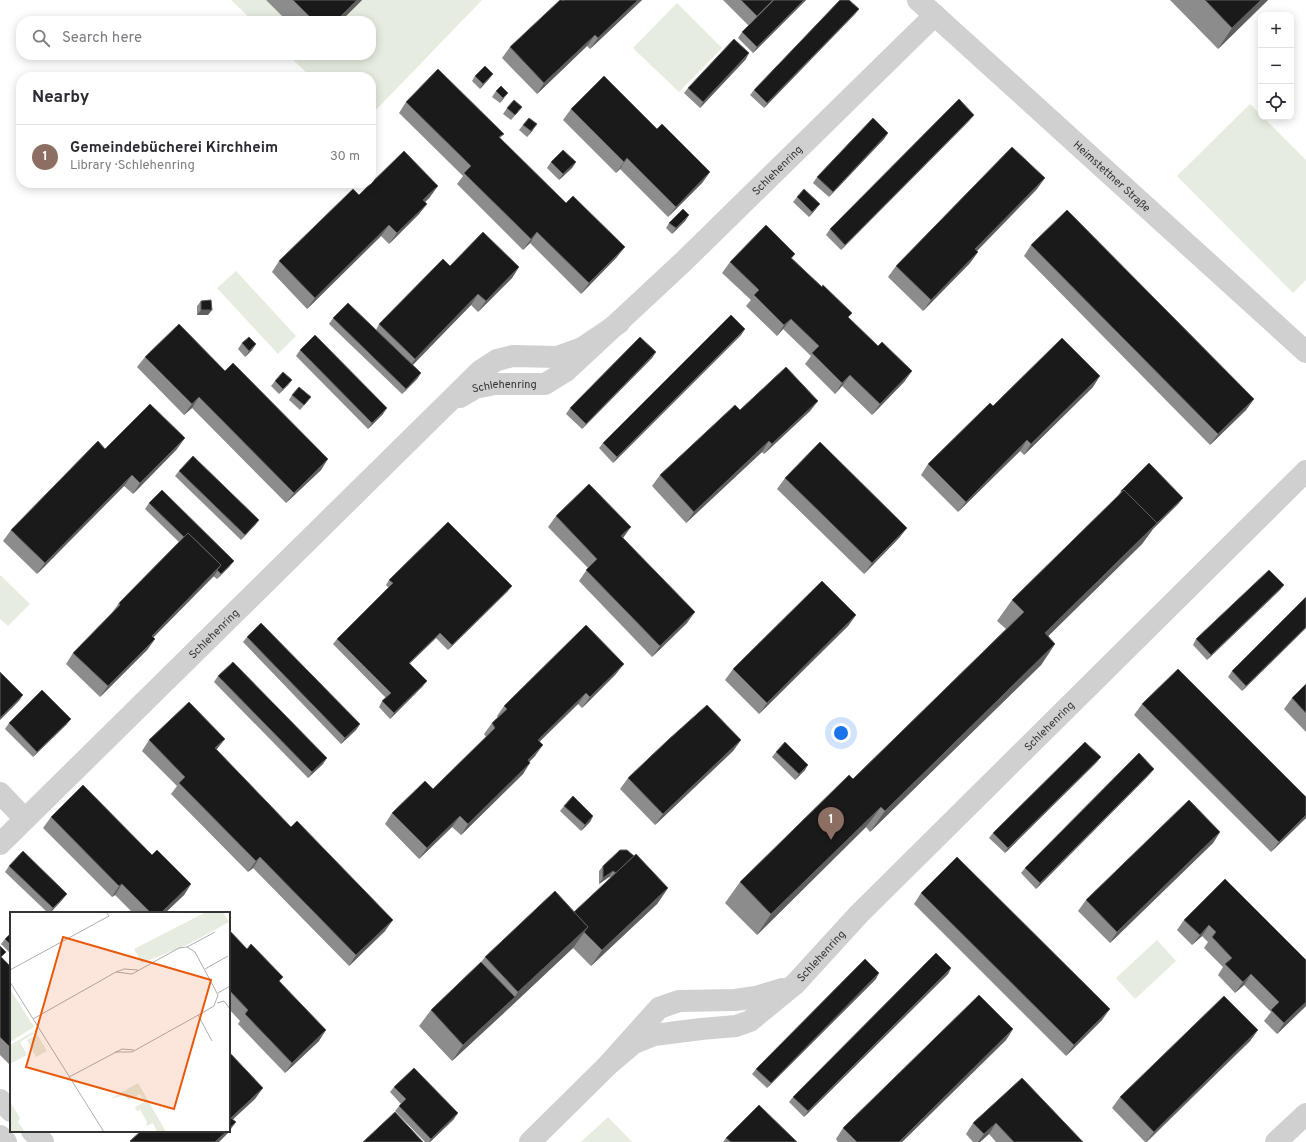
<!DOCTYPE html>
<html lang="en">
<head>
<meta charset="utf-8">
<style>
	body { margin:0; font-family:Overpass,sans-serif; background:#f2f2f3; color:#2b2b33 }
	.controls { position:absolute; right:12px; top:12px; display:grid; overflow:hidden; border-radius:8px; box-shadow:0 2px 10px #0003 }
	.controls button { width:36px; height:36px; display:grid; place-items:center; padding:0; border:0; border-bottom:1px solid #e1e1e2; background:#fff; color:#2b2b33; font:20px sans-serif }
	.you { position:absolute; left:841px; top:733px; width:14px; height:14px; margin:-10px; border:3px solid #fff; border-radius:50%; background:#1a73e8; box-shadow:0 0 0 6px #1a73e833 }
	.badge { display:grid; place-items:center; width:26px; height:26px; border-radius:50%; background:#e63946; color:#fff; font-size:13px; font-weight:700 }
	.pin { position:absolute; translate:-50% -33px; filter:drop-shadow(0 1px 2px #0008) }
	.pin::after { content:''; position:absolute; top:21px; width:14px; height:12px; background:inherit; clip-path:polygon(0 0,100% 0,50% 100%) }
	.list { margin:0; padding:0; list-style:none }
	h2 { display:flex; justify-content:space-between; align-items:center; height:52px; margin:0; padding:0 16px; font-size:17px }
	h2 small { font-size:13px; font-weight:400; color:#7c7c81 }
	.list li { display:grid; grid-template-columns:26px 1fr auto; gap:12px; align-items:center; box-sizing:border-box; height:64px; padding:0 16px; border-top:1px solid #e1e1e2 }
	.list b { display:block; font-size:15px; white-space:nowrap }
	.list p { margin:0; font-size:13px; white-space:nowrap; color:#7c7c81 }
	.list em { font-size:13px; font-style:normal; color:#7c7c81 }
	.icon { flex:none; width:22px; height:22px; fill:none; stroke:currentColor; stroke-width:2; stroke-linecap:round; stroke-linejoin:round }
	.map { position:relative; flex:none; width:1306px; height:1142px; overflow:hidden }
	.search { position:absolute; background:#fff; box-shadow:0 2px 10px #0003; left:16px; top:16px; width:360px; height:44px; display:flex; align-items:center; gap:10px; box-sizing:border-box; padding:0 14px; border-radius:16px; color:#7c7c81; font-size:15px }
	.panel { position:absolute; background:#fff; box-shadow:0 2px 10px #0003; left:16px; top:72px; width:360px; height:116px; border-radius:16px }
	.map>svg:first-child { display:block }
	.green { fill:#e6ecdf }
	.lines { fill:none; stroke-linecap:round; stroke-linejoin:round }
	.minor { stroke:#d0d0d0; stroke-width:22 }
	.wall { fill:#8c8c8c }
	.shaded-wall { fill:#5f5f5f }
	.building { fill:#1a1a1a; stroke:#5f5f5f }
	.labels { text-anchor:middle; stroke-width:4; stroke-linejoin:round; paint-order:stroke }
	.street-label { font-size:11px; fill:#333; stroke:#fff }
	.inset-road { fill:none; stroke:#adadad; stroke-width:1 }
	.view { fill:#e8590c; fill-opacity:0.15; stroke:#e8590c; stroke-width:2 }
	.inset-edge { fill:none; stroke:#333; stroke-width:2 }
</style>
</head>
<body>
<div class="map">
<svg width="1306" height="1142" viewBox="0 0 1306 1142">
	<rect width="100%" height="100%" fill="#fff"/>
	<g class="green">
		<polygon points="231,0 266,0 287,21 253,21"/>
		<polygon points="362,0 482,0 371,115 371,77 311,77 288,55 371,55 371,21 341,21"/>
		<polygon points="677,3 722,48 679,92 633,48"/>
		<polygon points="1250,104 1261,115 1261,117 1263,117 1306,160 1306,280 1293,293 1177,176"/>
		<polygon points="236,271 296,336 278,354 217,288"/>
		<polygon points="0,575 30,604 8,626 0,619"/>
		<polygon points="1157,940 1176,961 1135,999 1116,978"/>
		<polygon points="608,1117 632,1142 581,1142"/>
	</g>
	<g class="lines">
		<g class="minor">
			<path id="s1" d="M918,0L1306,352"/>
			<path id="s2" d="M460,397L475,388L495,384H545L566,371L683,262L935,15"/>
			<polyline points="0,793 25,819"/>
			<path id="s3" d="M0,844L480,371L497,360L513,356L557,357L582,348L619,323"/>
			<path id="s4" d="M607,1066L634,1043L654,1035L701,1029L736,1026L750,1021L795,984L859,914L1306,471"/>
			<polyline points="0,1100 11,1111"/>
			<polyline points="32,1131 43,1142"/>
			<polyline points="0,1136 6,1142"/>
			<polyline points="530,1142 607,1066 659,1008 679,1001 735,1000 756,997 782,989"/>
			<polyline points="1276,1142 1306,1114"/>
		</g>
	</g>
	<g class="wall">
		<polygon points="266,0 362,0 341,21 287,21"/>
		<polygon points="564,0 642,0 590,49 587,46 537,94 502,58 510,47"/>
		<polygon points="723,0 806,0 753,53 738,38 742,32 749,26"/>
		<polygon points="1170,0 1268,0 1218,49"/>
		<polygon points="859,9 855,14 764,108 750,95 754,90"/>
		<polygon points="746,59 700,108 684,93 688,88"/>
		<polygon points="493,74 489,79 480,89 472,81 475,76"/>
		<polygon points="496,91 504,98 500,103 492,97"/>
		<polygon points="406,102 504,134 500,138 617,257 581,294 530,243 523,250 457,184 463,176 399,113"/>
		<polygon points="507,108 518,112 511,120 503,114"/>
		<polygon points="571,109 657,129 710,172 702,183 668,217 620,169 616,173 563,120"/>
		<polygon points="970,120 841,250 826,235 830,229"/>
		<polygon points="523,125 533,130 527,137 519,130"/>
		<polygon points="888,133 884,139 829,197 813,183 817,177"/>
		<polygon points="551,162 576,162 572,168 559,180 547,168"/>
		<polygon points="1037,189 977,251 978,252 970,263 923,311 888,277 896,266"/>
		<polygon points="359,195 430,197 425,202 427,204 419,214 389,244 381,236 307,309 272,272 279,261"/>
		<polygon points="797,197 816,209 809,217 793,202"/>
		<polygon points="689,215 685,221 672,234 666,228 669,223"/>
		<polygon points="1031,245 1254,399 1246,410 1210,445 1024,256"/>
		<polygon points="795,254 792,258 822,287 852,313 848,318 878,346 912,371 904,382 872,415 842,386 835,394 805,364 811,356 783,329 777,336 746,306 751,300 722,273 730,262"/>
		<polygon points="450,266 519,267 512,278 478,312 471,305 412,365 421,373 417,379 402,394 329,324 333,318 376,330 379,324"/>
		<polygon points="201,301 208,315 197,315 197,306"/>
		<polygon points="745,329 741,335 613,463 599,448 603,443"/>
		<polygon points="242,343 256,344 252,350 245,357 238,349"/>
		<polygon points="300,350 383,414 368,429 296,356"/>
		<polygon points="656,352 652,358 582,429 566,414 570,408"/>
		<polygon points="145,357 321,470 286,503 192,408 184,415 137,367"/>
		<polygon points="292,380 288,385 279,394 271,386 275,381"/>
		<polygon points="1093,387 1024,455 1020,451 958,512 921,475 928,464 993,406"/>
		<polygon points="292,395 307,402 300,410 289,400"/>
		<polygon points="818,401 810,411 764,454 762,452 686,523 652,486 660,475 740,410"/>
		<polygon points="105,449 177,449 133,494 124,486 37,574 3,541 11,530"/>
		<polygon points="179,471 259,520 255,525 241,540 175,476"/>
		<polygon points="785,478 907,528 899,538 864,574 777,489"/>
		<polygon points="1121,491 1179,503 1153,529 1142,544 1048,636 1055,644 1041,665 870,832 866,827 757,935 725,903 740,882 853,779 1006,629 997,621 1012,600 1117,497"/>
		<polygon points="149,503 230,566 217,579 213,576 153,637 155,639 147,650 100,697 66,664 73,653 111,614 119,603 179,542 145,509"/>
		<polygon points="556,516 623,538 687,623 652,657 579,581 588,568 548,527"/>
		<polygon points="389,580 508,591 448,650 436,638 410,663 423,686 390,719 379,707 382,701 386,698 333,644 337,639 389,588 386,585"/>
		<polygon points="1284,585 1280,590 1207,660 1193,645 1196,639"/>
		<polygon points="1306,597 1306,628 1242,691 1228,677 1232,671"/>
		<polygon points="856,615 848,626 759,714 725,680 733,669"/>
		<polygon points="247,637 360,724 356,730 341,744 243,642"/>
		<polygon points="616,674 582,708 578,704 539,742 535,756 529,762 523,774 461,835 452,827 419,859 385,824 392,813 433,789 486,737 484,734 492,723 498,718 497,716 504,706"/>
		<polygon points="218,676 323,764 308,778 214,682"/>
		<polygon points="1306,684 1306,732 1284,709 1292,698"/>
		<polygon points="1142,704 1306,797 1306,818 1271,852 1134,715"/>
		<polygon points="9,723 67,724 33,757 5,729"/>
		<polygon points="149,740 217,750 385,931 349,966 253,868 248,872 171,794 177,786 142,751"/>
		<polygon points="741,740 733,751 655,825 620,789 628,778"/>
		<polygon points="776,752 805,770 795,780 772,757"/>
		<polygon points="1097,762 1005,853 989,838 993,833"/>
		<polygon points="1150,774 1036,889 1021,873 1025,868"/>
		<polygon points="564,806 593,816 590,822 581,831 560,811"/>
		<polygon points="51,817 152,855 191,884 184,895 165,913 133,913 115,895 112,897 43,828"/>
		<polygon points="1220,832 1213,843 1110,943 1078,911 1086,900"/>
		<polygon points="9,866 63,899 50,913 48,913 5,872"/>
		<polygon points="603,866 668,888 657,904 591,966 573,948 452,1061 419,1026 431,1010 481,962 485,957 574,912 611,878 609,877 599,884 599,871"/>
		<polygon points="1225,879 1306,960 1306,1006 1277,1034 1264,1021 1271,1012 1244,985 1235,993 1218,975 1223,967 1204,948 1208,942 1202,936 1192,945 1177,930 1184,920"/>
		<polygon points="921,893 1102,1020 1066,1056 914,904"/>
		<polygon points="229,930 247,949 280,981 319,1041 285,1073 238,1024 240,1021 229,1009"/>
		<polygon points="11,933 11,954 1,944 5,939"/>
		<polygon points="0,946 2,957 11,967 11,1066 0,1055"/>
		<polygon points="951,968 948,974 804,1117 789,1102 793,1097"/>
		<polygon points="876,979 767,1088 752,1074 756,1069"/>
		<polygon points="1013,1029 1006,1040 902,1142 838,1142 836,1139 843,1128"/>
		<polygon points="1258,1030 1250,1041 1147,1142 1145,1142 1112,1108 1120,1097"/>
		<polygon points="1022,1078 1083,1142 996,1142 989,1134 980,1142 973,1142 966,1134 973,1123"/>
		<polygon points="394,1087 454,1119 430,1142 425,1142 395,1111 401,1104 390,1092"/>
		<polygon points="726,1138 797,1142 723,1142"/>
	</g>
	<g class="shaded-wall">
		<polygon points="357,0 362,0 341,21 336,21"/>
		<polygon points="638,0 642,0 590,49 598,38"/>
		<polygon points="773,0 776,0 750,26 757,16"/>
		<polygon points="804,0 806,0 753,53 757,47"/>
		<polygon points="1261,0 1268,0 1218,49 1232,28"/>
		<polygon points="859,9 855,14 764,108 767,103"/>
		<polygon points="595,35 587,46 537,94 544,83"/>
		<polygon points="749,53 746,59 700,108 703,102"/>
		<polygon points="493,74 489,79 480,89 483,84"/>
		<polygon points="508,93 500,103 503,98"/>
		<polygon points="974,115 970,120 841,250 845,245"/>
		<polygon points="537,124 533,130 527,137 531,131"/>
		<polygon points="888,133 884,139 829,197 833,192"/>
		<polygon points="627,158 620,169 616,173 624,162"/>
		<polygon points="576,162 572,168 559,180 563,174"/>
		<polygon points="710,172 702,183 668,217 676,207"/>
		<polygon points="1045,178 1037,189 968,260 975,249"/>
		<polygon points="438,186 430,197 416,211 423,200"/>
		<polygon points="427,204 419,214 389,244 397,233"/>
		<polygon points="820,204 816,209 809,217 812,212"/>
		<polygon points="689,215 685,221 672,234 676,228"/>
		<polygon points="389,225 381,236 307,309 315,298"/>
		<polygon points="537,232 530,243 523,250 531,239"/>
		<polygon points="625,247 617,257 581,294 589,283"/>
		<polygon points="978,252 970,263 923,311 931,300"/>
		<polygon points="519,267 512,278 478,312 486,301"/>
		<polygon points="478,294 471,305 408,370 415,359"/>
		<polygon points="201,310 212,310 208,315 197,315"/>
		<polygon points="791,319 783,329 777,336 784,325"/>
		<polygon points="745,329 741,335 613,463 617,457"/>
		<polygon points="256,344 252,350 245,357 249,351"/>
		<polygon points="656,352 652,358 582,429 586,424"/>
		<polygon points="912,371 904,382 872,415 880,404"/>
		<polygon points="421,373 417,379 402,394 406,389"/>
		<polygon points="850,375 842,386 835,394 842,383"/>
		<polygon points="1100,376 1093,387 1024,455 1031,444"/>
		<polygon points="292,380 288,385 279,394 283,389"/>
		<polygon points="199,397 192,408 184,415 192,404"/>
		<polygon points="1254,399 1246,410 1210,445 1218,434"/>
		<polygon points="818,401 810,411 764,454 772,444"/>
		<polygon points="387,408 383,414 368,429 372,423"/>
		<polygon points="185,438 177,449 133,494 140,483"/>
		<polygon points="1027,440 1020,451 958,512 966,502"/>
		<polygon points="769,441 762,452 686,523 694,512"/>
		<polygon points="328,459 321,470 286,503 294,493"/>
		<polygon points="132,475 124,486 37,574 45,563"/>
		<polygon points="1183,498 1179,503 1153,529 1142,544 1030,654 1045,633"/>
		<polygon points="259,520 255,525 241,540 245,535"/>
		<polygon points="631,527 623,538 621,536"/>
		<polygon points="907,528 899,538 864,574 872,563"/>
		<polygon points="234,561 230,566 217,579 221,574"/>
		<polygon points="221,565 214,576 144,647 152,636"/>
		<polygon points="1284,585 1280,590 1207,660 1211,655"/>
		<polygon points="512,586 508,591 448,650 452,645"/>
		<polygon points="695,612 687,623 652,657 660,646"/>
		<polygon points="856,615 848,626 759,714 767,703"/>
		<polygon points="1306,627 1306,628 1242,691 1246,686"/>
		<polygon points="440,633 436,638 405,668 409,663"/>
		<polygon points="155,639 147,650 100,697 108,686"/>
		<polygon points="1055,644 1041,665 870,832 885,811"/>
		<polygon points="624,664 616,674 582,708 590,697"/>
		<polygon points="427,681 423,686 390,719 394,713"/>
		<polygon points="586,693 578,704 530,751 538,740"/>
		<polygon points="23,695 19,701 0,720 0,718"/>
		<polygon points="71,719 67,724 33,757 37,752"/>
		<polygon points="360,724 356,730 341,744 345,738"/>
		<polygon points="225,739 217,749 208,759 215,748"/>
		<polygon points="741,740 733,751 655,825 663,814"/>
		<polygon points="543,745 535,756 520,771 528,760"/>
		<polygon points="1101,757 1097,762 1005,853 1008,848"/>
		<polygon points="327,758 323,764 308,778 312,772"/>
		<polygon points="530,763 523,774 461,835 468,824"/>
		<polygon points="808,765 805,770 795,780 799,774"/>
		<polygon points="1154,769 1150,774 1036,889 1040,883"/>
		<polygon points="881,807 866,827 757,935 771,914"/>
		<polygon points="1306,815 1306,818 1271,852 1279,842"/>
		<polygon points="460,816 452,827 419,859 427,848"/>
		<polygon points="593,816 590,822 581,831 585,825"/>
		<polygon points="1220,832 1213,843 1110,943 1117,932"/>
		<polygon points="260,857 253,868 248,872 256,861"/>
		<polygon points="613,871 609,877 599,884 603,878"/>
		<polygon points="122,884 115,895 112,897 119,886"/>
		<polygon points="191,884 184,895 165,913 161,913"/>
		<polygon points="668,888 657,904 591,966 602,950"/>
		<polygon points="67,894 63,899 50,913 53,908"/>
		<polygon points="393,920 385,931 349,966 356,955"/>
		<polygon points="1209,925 1202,936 1192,945 1200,935"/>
		<polygon points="588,927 573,948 504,1013 518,992"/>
		<polygon points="951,968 948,974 804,1117 808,1111"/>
		<polygon points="879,973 876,979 767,1088 771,1083"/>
		<polygon points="1251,974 1244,985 1235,993 1243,982"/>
		<polygon points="515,997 504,1013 452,1061 463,1045"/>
		<polygon points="1306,1002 1306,1006 1277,1034 1284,1023"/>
		<polygon points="1110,1009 1102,1020 1066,1056 1074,1045"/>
		<polygon points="1013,1029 1006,1040 902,1142 899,1142"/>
		<polygon points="326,1030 319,1041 285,1073 292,1063"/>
		<polygon points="1258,1030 1250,1041 1146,1142 1154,1132"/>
		<polygon points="263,1088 255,1099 229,1123 231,1118"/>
		<polygon points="458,1113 454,1119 430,1142 429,1142 431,1139"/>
		<polygon points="236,1122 228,1133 219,1142 215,1142 227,1131 229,1131 229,1129"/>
		<polygon points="996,1123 989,1134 980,1142 978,1142 984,1134"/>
	</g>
	<g class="building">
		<polygon points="293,0 357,0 336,21 314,21"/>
		<polygon points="560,0 562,0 563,1 564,0 638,0 598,38 595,35 544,83 510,47"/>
		<polygon points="741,0 773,0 757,16"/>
		<polygon points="774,0 804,0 757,47 742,32"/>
		<polygon points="840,0 849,0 859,9 767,103 754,90"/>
		<polygon points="1205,0 1261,0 1232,28"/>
		<polygon points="734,39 749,53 703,102 688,88"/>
		<polygon points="485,66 493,74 483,84 475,76"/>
		<polygon points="438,69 504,134 499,137 566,203 573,196 625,247 589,283 537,232 531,239 464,173 471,166 406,102"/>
		<polygon points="604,76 657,129 662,124 710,172 676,207 627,158 624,162 571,109"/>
		<polygon points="501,86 508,93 503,98 496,91"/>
		<polygon points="959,99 974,115 845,245 830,229"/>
		<polygon points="514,100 522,107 515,115 507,108"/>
		<polygon points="529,118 537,124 531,131 523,125"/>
		<polygon points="873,118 888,133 833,192 817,177"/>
		<polygon points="1012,147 1045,178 975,249 978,252 931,300 896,266"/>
		<polygon points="563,150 576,162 563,174 551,162"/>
		<polygon points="404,151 438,186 423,200 427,204 397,233 389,225 315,298 279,261 353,189 359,195"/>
		<polygon points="804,189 820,204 812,212 797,197"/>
		<polygon points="683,209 689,215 676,228 669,223"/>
		<polygon points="1067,210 1254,399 1218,434 1031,245"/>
		<polygon points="766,225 795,254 791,258 822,287 823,285 852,313 848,317 878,346 882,342 912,371 880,404 850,375 842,383 812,353 819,346 791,319 784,325 754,295 759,290 730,262"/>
		<polygon points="483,232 519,267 486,301 478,294 415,359 379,324 443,259 450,266"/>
		<polygon points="211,300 212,310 201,310 201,301"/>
		<polygon points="348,303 421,373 406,389 333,318"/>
		<polygon points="731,315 745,329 617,457 603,443"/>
		<polygon points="179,324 225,371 233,363 328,459 294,493 199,397 192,404 145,357"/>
		<polygon points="315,335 387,408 372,423 300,350"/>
		<polygon points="249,337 256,344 249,351 242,343"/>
		<polygon points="640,337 656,352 586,424 570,408"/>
		<polygon points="1062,338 1100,376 1031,444 1027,440 966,502 928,464 990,403 993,406"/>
		<polygon points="786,367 818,401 772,444 769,441 694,512 660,475 735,405 740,410"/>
		<polygon points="283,372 292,380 283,389 275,381"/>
		<polygon points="299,387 311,397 304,405 292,395"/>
		<polygon points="150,404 185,438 140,483 132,475 45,563 11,530 98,441 105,449"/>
		<polygon points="820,442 907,528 872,563 785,478"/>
		<polygon points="193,456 259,520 245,535 179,471"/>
		<polygon points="1149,463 1183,498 1157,523 1124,490 1122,492 1121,491"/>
		<polygon points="589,484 631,527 621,536 695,612 660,646 586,570 597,559 556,516"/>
		<polygon points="162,490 234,561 221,574 217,570 221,565 188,533 184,537 149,503"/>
		<polygon points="1124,490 1157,523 1045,633 1055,644 885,811 881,807 771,914 740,882 849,775 853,779 1024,612 1012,600"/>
		<polygon points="448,522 512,586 452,645 440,633 409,663 427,681 394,713 382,701 391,693 337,639 393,583 389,580"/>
		<polygon points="188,533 221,565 152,636 155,639 108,686 73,653 120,605 119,603"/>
		<polygon points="1269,570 1284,585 1211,655 1196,639"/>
		<polygon points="822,581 856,615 767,703 733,669"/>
		<polygon points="1306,597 1306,627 1246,686 1232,671"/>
		<polygon points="261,623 360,724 345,738 247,637"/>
		<polygon points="586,625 624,664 590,697 586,693 538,740 543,745 528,760 530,763 468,824 460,816 427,848 392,813 425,781 433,789 495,728 492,723 507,709 504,706"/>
		<polygon points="233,662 327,758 312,772 218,676"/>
		<polygon points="1178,669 1306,797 1306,815 1279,842 1142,704"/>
		<polygon points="0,672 23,695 0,718"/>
		<polygon points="1306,684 1306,713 1292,698"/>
		<polygon points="42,690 71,719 37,752 9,723"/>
		<polygon points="189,702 225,739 215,748 291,827 297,821 393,920 356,955 260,857 256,861 179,783 185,777 149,740"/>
		<polygon points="707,705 741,740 663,814 628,778 668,740"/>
		<polygon points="785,742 808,765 799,774 776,752"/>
		<polygon points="1085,742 1101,757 1008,848 993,833"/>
		<polygon points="1139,753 1154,769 1040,883 1025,868"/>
		<polygon points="83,785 152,855 157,850 191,884 161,913 151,913 122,884 119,886 51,817"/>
		<polygon points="573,796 593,816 585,825 564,806"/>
		<polygon points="1189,800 1220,832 1117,932 1086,900"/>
		<polygon points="620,850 627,850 634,856 616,873 613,871 603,878 603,866"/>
		<polygon points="23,851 67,894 53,908 9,866"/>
		<polygon points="636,854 668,888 602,950 584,932 588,927 574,912"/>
		<polygon points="957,857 1110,1009 1074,1045 921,893"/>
		<polygon points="1225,879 1306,960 1306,1002 1284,1023 1271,1010 1279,1002 1251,974 1243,982 1225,964 1232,958 1212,937 1216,932 1209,925 1200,935 1184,920"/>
		<polygon points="555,891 588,927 518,992 485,957"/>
		<polygon points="229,930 247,949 251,944 283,977 279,981 326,1030 292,1063 245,1014 248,1010 229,990"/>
		<polygon points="11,933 11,945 5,939"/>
		<polygon points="0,946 6,952 1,957 11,967 11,1048 0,1037"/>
		<polygon points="936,953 951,968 808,1111 793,1097"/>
		<polygon points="865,959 879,973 771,1083 756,1069"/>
		<polygon points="481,962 515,997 463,1045 431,1010"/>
		<polygon points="979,995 1013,1029 899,1142 857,1142 843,1128"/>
		<polygon points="1224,996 1258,1030 1154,1132 1120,1097"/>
		<polygon points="229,1052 263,1088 231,1118 236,1122 229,1129"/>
		<polygon points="414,1068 458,1113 431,1139 399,1106 406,1099 394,1087"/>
		<polygon points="1022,1078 1083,1142 1014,1142 996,1123 984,1134 973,1123"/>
		<polygon points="759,1105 797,1142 731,1142 726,1138"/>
		<polygon points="395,1112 423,1142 363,1142"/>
		<polygon points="141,1131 227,1131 215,1142 131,1142 130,1141"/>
	</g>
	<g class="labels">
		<g class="street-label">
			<text dy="4" stroke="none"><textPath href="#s2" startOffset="404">Schlehenring</textPath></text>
			<text dy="4" stroke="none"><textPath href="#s1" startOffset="262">Heimstettner Straße</textPath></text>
			<text dy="4" stroke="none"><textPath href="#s2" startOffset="47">Schlehenring</textPath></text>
			<text dy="4" stroke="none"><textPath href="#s3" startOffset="300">Schlehenring</textPath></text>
			<text dy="4" stroke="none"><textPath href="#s4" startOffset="575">Schlehenring</textPath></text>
			<text dy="4" stroke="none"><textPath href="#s4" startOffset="251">Schlehenring</textPath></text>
		</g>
	</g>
	<g transform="translate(10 912)">
		<rect width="220" height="220" fill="#fff"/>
		<path d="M196,0H213L219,10L179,32L132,51L124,37ZM0,77L24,115L0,130ZM23,120L24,122L10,130L17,143L0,152V133ZM27,122L37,139L26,145L17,128ZM128,171L156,220H147L143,211L136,214L137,210L130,198L127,199L125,195L135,190L130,182L118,188L115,183L100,187ZM0,190L10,206L8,210L15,220H0Z" fill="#e6ecdf"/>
		<path class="inset-road" d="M177,35L205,20M195,57L218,44M0,58L99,4L96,0M0,70L94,220M208,81L220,74M207,91L214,89L220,97M188,103L202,129M23,107L106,60L114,57L128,58M105,140H122L192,101L204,94L208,83L185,40L177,35L169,36L122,62L106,60M59,165L112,137L124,138"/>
		<path class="view" d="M53,25L201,68L164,197L16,155Z"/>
		<rect width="220" height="220" class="inset-edge"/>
	</g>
</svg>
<div class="controls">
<button>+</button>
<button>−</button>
<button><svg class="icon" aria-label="locate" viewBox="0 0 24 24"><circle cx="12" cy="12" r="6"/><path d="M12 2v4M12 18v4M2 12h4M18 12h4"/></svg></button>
</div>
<div class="you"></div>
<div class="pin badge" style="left:831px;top:840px;background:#8d6e63">1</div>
<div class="search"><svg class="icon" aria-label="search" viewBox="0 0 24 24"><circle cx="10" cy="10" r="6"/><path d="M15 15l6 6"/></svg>Search here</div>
<section class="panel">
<h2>Nearby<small></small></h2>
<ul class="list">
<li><span class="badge" style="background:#8d6e63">1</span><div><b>Gemeindebücherei Kirchheim</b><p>Library · Schlehenring</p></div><em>30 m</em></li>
</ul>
</section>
</div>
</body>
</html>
